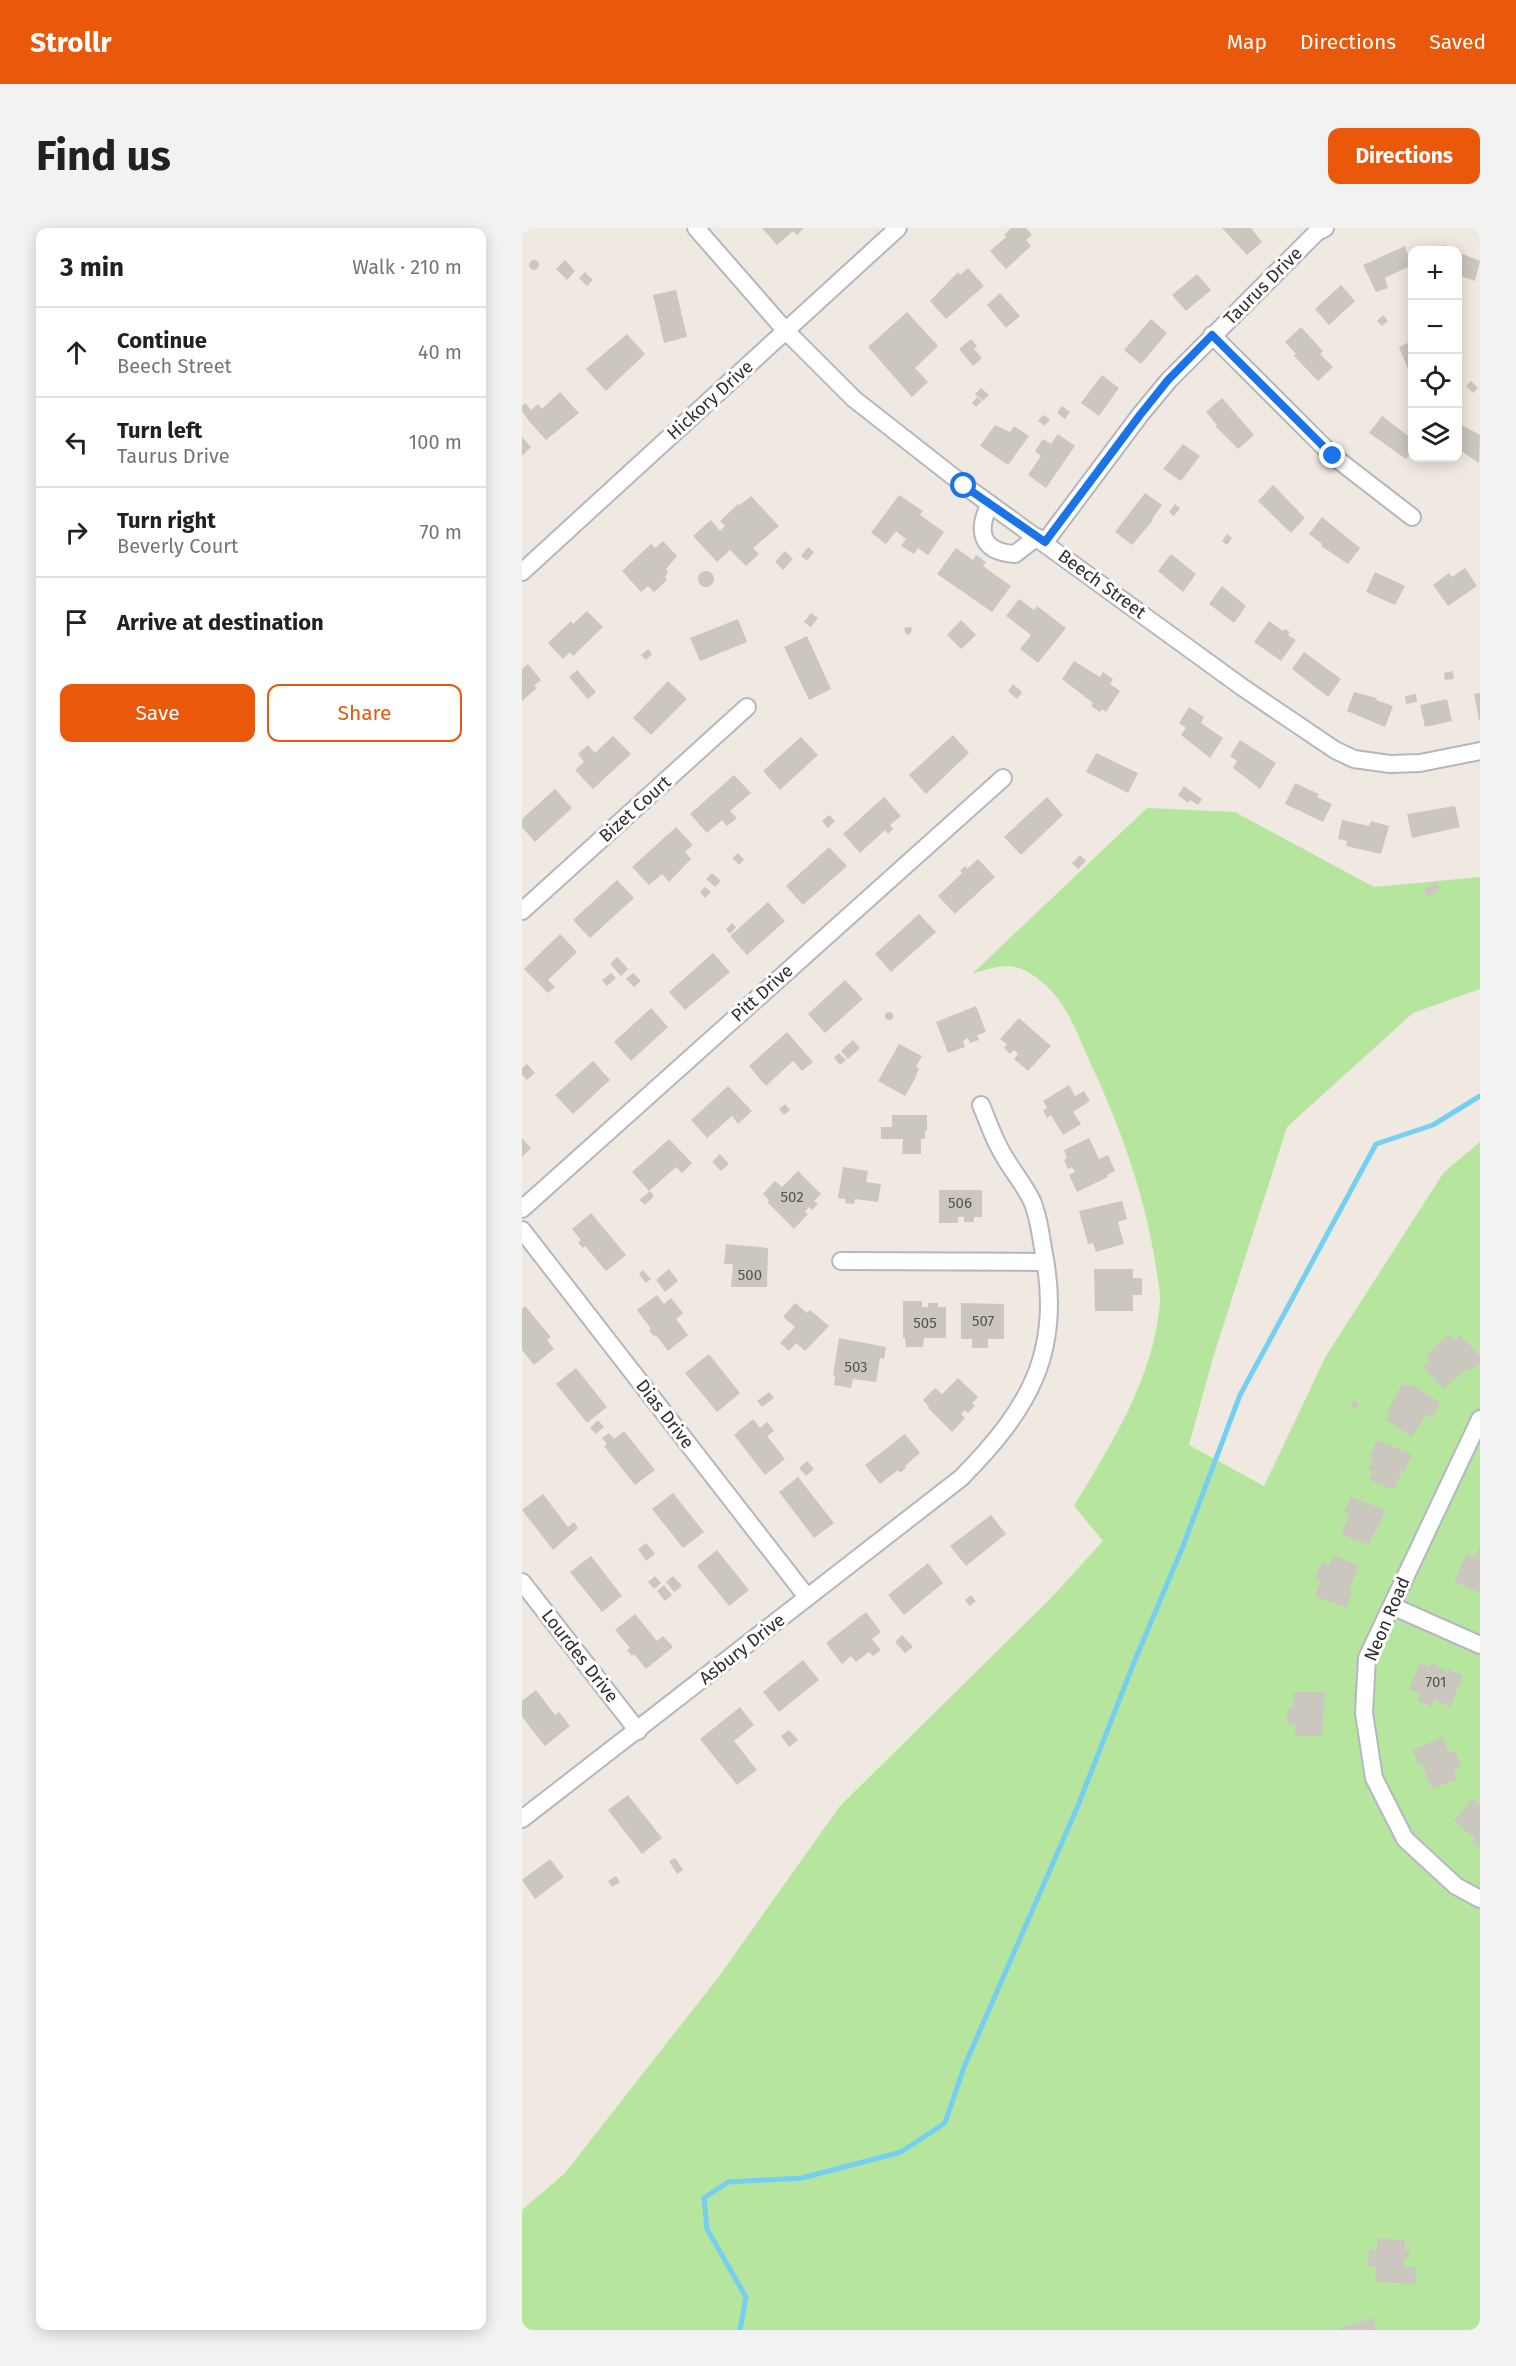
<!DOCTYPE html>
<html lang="en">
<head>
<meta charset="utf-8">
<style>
	body { margin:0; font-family:"Fira Sans",sans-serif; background:#f2f2f2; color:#202124 }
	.controls { position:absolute; right:18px; top:18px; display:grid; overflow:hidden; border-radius:12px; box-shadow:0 3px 15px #0003 }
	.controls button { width:54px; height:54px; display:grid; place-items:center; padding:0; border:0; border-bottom:2px solid #e0e0e0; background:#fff; color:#202124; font:30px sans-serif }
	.stop { position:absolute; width:18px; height:18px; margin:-14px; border:4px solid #1a73e8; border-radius:50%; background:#fff }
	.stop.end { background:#1a73e8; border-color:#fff; box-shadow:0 2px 6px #0008 }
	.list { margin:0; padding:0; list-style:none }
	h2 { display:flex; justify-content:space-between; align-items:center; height:78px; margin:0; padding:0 24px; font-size:26px }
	h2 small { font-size:20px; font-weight:400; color:#757577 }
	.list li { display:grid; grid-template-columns:39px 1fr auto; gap:18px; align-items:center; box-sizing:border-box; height:90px; padding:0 24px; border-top:2px solid #e0e0e0 }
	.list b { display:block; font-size:22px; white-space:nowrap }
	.list p { margin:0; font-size:20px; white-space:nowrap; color:#757577 }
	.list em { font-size:20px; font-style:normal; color:#757577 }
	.actions { display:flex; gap:12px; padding:18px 24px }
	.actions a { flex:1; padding:14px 0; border:2px solid #ea580c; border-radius:12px; text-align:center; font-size:21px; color:#ea580c }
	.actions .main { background:#ea580c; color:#fff }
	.icon { flex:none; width:33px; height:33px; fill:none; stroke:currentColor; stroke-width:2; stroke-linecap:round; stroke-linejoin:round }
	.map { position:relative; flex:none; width:958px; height:2102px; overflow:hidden; border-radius:12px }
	header { display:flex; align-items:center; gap:36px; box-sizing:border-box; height:84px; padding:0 30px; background:#ea580c; color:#fff }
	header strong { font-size:28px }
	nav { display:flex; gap:33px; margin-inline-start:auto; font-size:21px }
	.intro { display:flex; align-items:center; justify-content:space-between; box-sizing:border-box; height:144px; padding:0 36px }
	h1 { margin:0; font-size:42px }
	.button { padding:15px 27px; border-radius:12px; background:#ea580c; color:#fff; font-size:21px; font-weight:700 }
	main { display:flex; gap:36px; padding:0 36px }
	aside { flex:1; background:#fff; border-radius:12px; box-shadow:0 3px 15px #0003 }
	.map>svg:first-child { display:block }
	.green { fill:#b6e59e }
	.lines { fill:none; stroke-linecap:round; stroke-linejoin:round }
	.stream { stroke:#75cff0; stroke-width:5 }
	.building { fill:#cbc7bf }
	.minor-casing { stroke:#b4b7c1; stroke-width:20 }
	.minor { stroke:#fff; stroke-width:16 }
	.route { stroke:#1a73e8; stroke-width:8 }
	.labels { text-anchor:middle; stroke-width:6; stroke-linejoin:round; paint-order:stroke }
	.number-label { font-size:15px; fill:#555452 }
	.street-label { font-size:18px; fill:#2e2e2e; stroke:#fff }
</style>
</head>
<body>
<header>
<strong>Strollr</strong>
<nav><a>Map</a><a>Directions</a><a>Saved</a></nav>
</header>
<div class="intro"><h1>Find us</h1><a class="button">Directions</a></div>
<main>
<aside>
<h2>3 min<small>Walk · 210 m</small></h2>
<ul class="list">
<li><svg class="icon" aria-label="ahead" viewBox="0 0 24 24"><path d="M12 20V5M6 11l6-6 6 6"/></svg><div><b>Continue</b><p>Beech Street</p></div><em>40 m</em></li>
<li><svg class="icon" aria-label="left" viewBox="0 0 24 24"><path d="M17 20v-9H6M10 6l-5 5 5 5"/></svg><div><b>Turn left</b><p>Taurus Drive</p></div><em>100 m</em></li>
<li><svg class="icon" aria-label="right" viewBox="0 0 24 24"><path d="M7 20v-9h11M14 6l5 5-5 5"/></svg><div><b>Turn right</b><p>Beverly Court</p></div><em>70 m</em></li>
<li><svg class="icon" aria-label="arrive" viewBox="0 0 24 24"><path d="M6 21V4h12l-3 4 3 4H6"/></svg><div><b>Arrive at destination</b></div></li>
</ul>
<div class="actions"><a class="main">Save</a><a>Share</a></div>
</aside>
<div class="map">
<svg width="958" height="2102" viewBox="0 0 958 2102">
	<rect width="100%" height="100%" fill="#efe9e1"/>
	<path class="green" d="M625,580L713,584L852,659L958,649V761L891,785L765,899L690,1133L667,1217L742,1258L804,1128L922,944L958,914V2102H0V1982L43,1945L198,1747L318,1578L528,1371L581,1313L552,1278C590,1215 632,1149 638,1075C639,1063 635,1050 634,1039C623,966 598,898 567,832C560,816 553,798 544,783C535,767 519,750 502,742C484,734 467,741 450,746Z"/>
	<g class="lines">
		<polyline class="stream" points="218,2102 224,2069 185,2001 182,1970 206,1954 280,1950 379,1924 423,1895 442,1839 555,1580 611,1437 661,1318 718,1167 854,916 911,897 958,868"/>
	</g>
	<g class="building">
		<polygon points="240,0 282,0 275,7 271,3 255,17"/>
		<polygon points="489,0 504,0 510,7 504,12 509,18 484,41 468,23 484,9 482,7"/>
		<polygon points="700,0 729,0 740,14 725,27"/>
		<polygon points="922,17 939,23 938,25 958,33 953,53 936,47 936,22 920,22"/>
		<polygon points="883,18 890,37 863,50 866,60 854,64 841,37"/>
		<polygon points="43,32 53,43 45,52 34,41"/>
		<circle cx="12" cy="37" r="5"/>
		<polygon points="446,40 462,58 424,91 408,73 436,44 438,47"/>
		<polygon points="63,44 71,52 65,58 57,50"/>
		<polygon points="675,46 689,62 664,83 650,67"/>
		<polygon points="819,57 833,73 807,97 793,81"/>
		<polygon points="154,62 165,109 142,115 131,67"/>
		<polygon points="478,65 498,88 484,100 465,77"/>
		<polygon points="385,84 416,118 393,140 406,154 390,169 346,119"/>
		<polygon points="861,87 866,93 860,98 855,93"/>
		<polygon points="629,91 645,105 619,136 602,122"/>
		<polygon points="779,99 801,123 798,126 811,139 796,153 772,128 774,126 763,114"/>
		<polygon points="105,106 123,126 84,163 64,141"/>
		<polygon points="449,111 455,118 452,121 460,130 451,138 437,121"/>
		<polygon points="890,113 890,151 877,119"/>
		<polygon points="580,147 597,160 577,188 559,175"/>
		<polygon points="949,153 956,160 951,165 944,158"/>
		<polygon points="459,160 467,167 461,173 453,166"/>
		<polygon points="38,164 57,185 24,212 7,193 0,183 0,178 3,175 9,182 16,176 20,181"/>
		<polygon points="455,169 460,173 454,179 450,175"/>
		<polygon points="700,170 732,207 716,221 693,198 695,197 684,184"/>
		<polygon points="540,178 548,184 543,191 535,185"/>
		<polygon points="521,187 528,191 523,198 516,193"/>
		<polygon points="860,188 890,211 890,223 884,231 847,205"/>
		<polygon points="936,195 958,207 957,235 936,221"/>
		<polygon points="473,197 488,204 492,198 507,208 486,237 458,218"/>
		<polygon points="536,206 553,218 524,260 506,247 519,228 513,223 521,211 529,216"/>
		<polygon points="0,209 9,219 0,228"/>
		<polygon points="661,216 678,228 659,253 641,241"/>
		<polygon points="751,257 783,290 769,305 736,273"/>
		<polygon points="623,265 640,277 630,291 631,292 610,317 593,304"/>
		<polygon points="377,267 401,283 398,287 422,304 406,327 396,320 392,326 379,318 384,311 374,303 364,316 349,305"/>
		<polygon points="229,268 257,298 231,320 237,326 224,338 208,322 195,334 171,308 189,292 198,303 203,298 198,293 216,276 218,277"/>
		<polygon points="653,276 658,280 652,288 647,284"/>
		<polygon points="800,289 838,320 826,336 799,318 800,316 787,306"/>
		<polygon points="705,306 710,310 705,317 700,313"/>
		<polygon points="141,313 155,328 144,341 146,343 143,350 145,352 132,364 126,358 119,364 100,343 129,316 133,320"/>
		<polygon points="286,319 292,324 285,333 279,328"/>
		<polygon points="434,320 451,332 454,327 464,334 461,338 489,358 470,384 415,346"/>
		<polygon points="263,323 271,331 261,342 253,334"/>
		<polygon points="649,326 674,346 661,364 636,343"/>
		<polygon points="943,340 955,358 926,378 911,357 927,345 930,349"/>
		<circle cx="184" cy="351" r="8"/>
		<polygon points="853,344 883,358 873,377 844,364"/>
		<polygon points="700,358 724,378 712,395 687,376"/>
		<polygon points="497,371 512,382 515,378 544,400 516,435 498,421 509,407 484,388"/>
		<polygon points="65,383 81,399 51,428 48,424 41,431 26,415 49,393 51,396"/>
		<polygon points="289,385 296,390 289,399 282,394"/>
		<polygon points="216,391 225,414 178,433 168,410"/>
		<polygon points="439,392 454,407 439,421 425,407"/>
		<polygon points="747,393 761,403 763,401 768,404 766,407 774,412 759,433 732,414"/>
		<polygon points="386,399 389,399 390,402 388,406 384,407 382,400"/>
		<polygon points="285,408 309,461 287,472 262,419"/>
		<polygon points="126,421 130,426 124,432 119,427"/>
		<polygon points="782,424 819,451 806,469 770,441"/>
		<polygon points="552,433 578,449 581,444 591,451 588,456 598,463 584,484 580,481 578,484 569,478 571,475 540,451"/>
		<polygon points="6,436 19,452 12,458 15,460 0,473 0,441"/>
		<polygon points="55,442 74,464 66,471 47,449"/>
		<polygon points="931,443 932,451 923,452 922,445"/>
		<polygon points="146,453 165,471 129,507 111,490"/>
		<polygon points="491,456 500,464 495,471 486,463"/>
		<polygon points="832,464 855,470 854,472 871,478 863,499 825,483"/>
		<polygon points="958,465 958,492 957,492 952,466"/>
		<polygon points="894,466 895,474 884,476 883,468"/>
		<polygon points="925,471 930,493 903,499 898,477"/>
		<polygon points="667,479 682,489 679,495 701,510 688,530 659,507 664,500 657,495"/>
		<polygon points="431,507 447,525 404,566 387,547"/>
		<polygon points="91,508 109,526 71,561 53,542 62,534 56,526 66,517 73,525"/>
		<polygon points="279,509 296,527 258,562 241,543"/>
		<polygon points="718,512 754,535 738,561 711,540 715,533 708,528"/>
		<polygon points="574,525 616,545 606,565 564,544"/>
		<polygon points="212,547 229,565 208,583 215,590 205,598 200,592 185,605 168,586"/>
		<polygon points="773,555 797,566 795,569 810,576 801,594 763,576"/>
		<polygon points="662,558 680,571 676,577 668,572 666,575 656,567"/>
		<polygon points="33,561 50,580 13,614 0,599 0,591"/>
		<polygon points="362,569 379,588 368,597 371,601 366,606 363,602 338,625 321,606"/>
		<polygon points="525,569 541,587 499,627 482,609"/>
		<polygon points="933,578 938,599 890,610 885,586"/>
		<polygon points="307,587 313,593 306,600 300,593"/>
		<polygon points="820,592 847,598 849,593 867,598 859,626 824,618 825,613 816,611"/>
		<polygon points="154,599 171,617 163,624 169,631 147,654 140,646 127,657 110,639"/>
		<polygon points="307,619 325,638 281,677 264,658"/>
		<polygon points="216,625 222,632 217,637 210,630"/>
		<polygon points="558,627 564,633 556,641 550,635"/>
		<polygon points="456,631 473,649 433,686 416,668 440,645 438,643 443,638 445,641"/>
		<polygon points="190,645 199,653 193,659 184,651"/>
		<polygon points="95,652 112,670 68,710 51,692"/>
		<polygon points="913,654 918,660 906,669 901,662"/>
		<polygon points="183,659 189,664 183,670 178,664"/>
		<polygon points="246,674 263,693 225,727 208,708"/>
		<polygon points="397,686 414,704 369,744 353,726"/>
		<polygon points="210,695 214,699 208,706 204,701"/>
		<polygon points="38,706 55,724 26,752 33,759 26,765 2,741"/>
		<polygon points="191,725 208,744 163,782 147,764"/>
		<polygon points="95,729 106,741 99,748 88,736"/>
		<polygon points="89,745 94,750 85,758 80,752"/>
		<polygon points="111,745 119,753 112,759 104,751"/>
		<polygon points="323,752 341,771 303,805 286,786"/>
		<polygon points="454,778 464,804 455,807 457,812 448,815 446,810 441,813 443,819 426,825 414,794"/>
		<polygon points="129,780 146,799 109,833 92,814"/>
		<circle cx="367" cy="788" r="4"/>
		<polygon points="497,790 529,818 506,843 492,831 496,826 492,822 488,826 482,820 485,816 478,811"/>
		<polygon points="265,804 291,834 280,843 271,833 244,858 227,838"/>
		<polygon points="331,812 338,820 326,831 319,823"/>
		<polygon points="377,816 400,828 394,839 397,840 393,851 383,868 356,853"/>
		<polygon points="317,825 324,832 318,837 312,830"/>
		<polygon points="71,833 88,852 51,886 33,867"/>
		<polygon points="5,836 13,845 5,852 0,847 0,840"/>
		<polygon points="547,857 553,868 562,863 568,873 551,884 559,896 541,907 529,887 525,890 521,882 525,880 521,873"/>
		<polygon points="206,858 230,883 216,896 210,888 185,910 169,892"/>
		<polygon points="263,876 268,882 262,887 257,881"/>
		<polygon points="370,887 405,887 405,903 403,903 403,911 399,911 399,926 380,926 381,911 359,911 359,899 370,899"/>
		<polygon points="0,910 9,920 0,929"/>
		<polygon points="567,910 577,931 586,927 593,943 585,947 586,949 555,964 547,947 553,944 550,939 546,941 542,932 545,930 542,922"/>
		<polygon points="147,911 170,935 160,945 154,939 127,963 110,944"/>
		<polygon points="198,926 207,936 199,943 190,934"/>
		<polygon points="321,939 346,943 344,954 359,956 356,974 333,971 332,976 323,975 324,971 316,970"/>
		<polygon points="276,943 299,966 292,973 296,976 290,982 287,979 283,984 286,986 272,1001 245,974 247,972 241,966 253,953 260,959"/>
		<polygon points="417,962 460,962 460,989 452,989 452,994 442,994 442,989 436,989 436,995 417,995"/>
		<polygon points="128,963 132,968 123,977 117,972"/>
		<polygon points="600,973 605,991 596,994 602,1016 574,1024 571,1015 566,1016 557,983"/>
		<polygon points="69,985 104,1027 84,1043 63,1018 61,1020 56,1015 59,1012 50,1001"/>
		<polygon points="204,1016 246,1020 245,1059 209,1059 211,1036 202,1036"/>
		<polygon points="147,1041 156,1053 143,1064 134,1052"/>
		<polygon points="572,1041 611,1041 611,1050 620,1050 620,1067 611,1067 611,1083 573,1083"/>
		<polygon points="121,1042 129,1051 124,1055 117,1046"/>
		<polygon points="135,1067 142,1076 149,1070 161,1085 154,1091 166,1107 146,1123 134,1107 132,1109 127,1102 129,1101 115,1082"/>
		<polygon points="381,1073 400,1073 400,1079 406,1079 406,1075 416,1075 416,1079 424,1079 424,1110 402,1110 401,1119 384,1119 383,1110 381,1110"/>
		<polygon points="273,1075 285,1085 288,1082 307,1098 283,1123 274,1115 267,1123 258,1115 273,1099 261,1089"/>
		<polygon points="439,1075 482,1076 482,1111 466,1111 466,1120 450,1120 450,1111 439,1111"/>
		<polygon points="3,1078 29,1109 25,1112 32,1121 12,1137 0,1122 0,1081"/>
		<polygon points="927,1106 933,1112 938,1107 958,1128 958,1134 948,1143 945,1140 922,1161 901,1139 908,1133 904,1128"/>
		<polygon points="317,1110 364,1119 362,1131 358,1130 354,1154 331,1151 329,1160 312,1157 313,1148 311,1147"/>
		<polygon points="187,1126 218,1165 195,1184 163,1145"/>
		<polygon points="54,1140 85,1179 65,1195 34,1156"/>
		<polygon points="436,1150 456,1169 450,1175 453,1178 446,1185 443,1182 439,1186 443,1190 430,1204 406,1180 407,1179 401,1172 413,1160 420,1166"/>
		<polygon points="880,1156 886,1159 888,1156 919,1175 909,1190 904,1186 890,1209 864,1192 868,1185 865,1183"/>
		<polygon points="247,1164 252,1170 240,1179 235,1173"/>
		<polygon points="831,1173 837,1176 833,1182 828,1178"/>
		<polygon points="231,1191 238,1200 245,1194 252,1203 245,1208 263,1231 243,1247 212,1207"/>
		<polygon points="76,1192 82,1199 74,1206 68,1200"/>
		<polygon points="102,1203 133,1242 113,1257 82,1218 85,1216 80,1210 87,1205 92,1211"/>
		<polygon points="383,1206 398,1225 383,1238 384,1240 378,1245 376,1242 358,1256 343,1237"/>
		<polygon points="855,1212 890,1226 883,1243 880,1242 872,1262 847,1252 851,1243 846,1241 851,1229 848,1228"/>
		<polygon points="285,1233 292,1241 284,1248 277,1240"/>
		<polygon points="276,1249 312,1295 292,1310 257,1264"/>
		<polygon points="151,1265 182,1304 161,1320 130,1281"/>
		<polygon points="21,1266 46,1299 52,1294 56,1300 31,1322 0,1282"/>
		<polygon points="829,1268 864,1283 846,1317 819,1306 828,1286 822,1284"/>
		<polygon points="469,1287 484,1306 444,1338 428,1318"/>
		<polygon points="124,1315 133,1326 124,1333 116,1321"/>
		<polygon points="958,1318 958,1365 932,1353 945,1325 953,1329"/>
		<polygon points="195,1322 227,1362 207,1378 175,1338"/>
		<polygon points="811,1327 837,1338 827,1363 830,1364 824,1380 793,1368 799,1353 793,1350 800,1334 807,1337"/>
		<polygon points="69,1328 100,1368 80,1384 48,1344"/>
		<polygon points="406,1335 421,1355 382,1387 366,1367"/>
		<polygon points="133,1348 139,1355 132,1361 126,1354"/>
		<polygon points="151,1348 160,1358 152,1364 144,1354"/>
		<polygon points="142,1357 150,1367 143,1373 135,1363"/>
		<polygon points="449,1367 454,1373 448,1378 443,1372"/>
		<polygon points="344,1384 359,1404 350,1411 359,1422 351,1428 347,1424 334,1434 329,1428 320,1436 304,1415"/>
		<polygon points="113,1386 135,1413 141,1408 151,1419 124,1441 112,1426 110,1428 105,1422 108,1420 93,1402"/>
		<polygon points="380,1407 391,1419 383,1425 373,1414"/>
		<polygon points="281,1432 297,1452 257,1484 241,1464"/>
		<polygon points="909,1434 925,1444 926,1441 941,1448 928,1479 913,1472 910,1479 895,1472 898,1465 887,1461 898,1435 907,1439"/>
		<polygon points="14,1462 33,1487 37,1484 48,1498 23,1518 0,1489 0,1473"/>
		<polygon points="771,1464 803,1464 800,1508 773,1508 774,1497 765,1496 765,1480 771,1480"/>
		<polygon points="218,1479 232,1497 212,1513 235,1542 215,1557 178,1511"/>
		<polygon points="267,1502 276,1512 267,1519 259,1508"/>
		<polygon points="921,1509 927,1525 933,1522 939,1538 932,1541 936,1551 910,1561 900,1537 897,1538 890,1522"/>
		<polygon points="106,1567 140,1610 120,1626 86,1582"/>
		<polygon points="951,1571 958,1578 958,1621 950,1614 953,1610 947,1605 946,1606 932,1592"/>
		<polygon points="153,1630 161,1642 155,1646 147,1633"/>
		<polygon points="28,1631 42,1649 13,1671 0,1652"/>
		<polygon points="94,1648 98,1654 90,1659 86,1653"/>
		<polygon points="855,2010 883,2012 883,2022 887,2022 887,2030 882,2030 882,2038 894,2039 893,2056 853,2054 854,2039 846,2038 847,2021 855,2022"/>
		<polygon points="851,2090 854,2102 818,2102 817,2100"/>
	</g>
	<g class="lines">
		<g class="minor-casing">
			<g id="minor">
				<polyline points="174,0 264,103 332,171 443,258 720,459 813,522 832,531 868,536 898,535 958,523"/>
				<polyline points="690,107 811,228 890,289"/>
				<path d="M468,276C454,303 459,324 493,326L515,309"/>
				<polyline points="523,314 618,187 647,152 795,4 803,0"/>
				<polyline points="0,344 376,0"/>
				<polyline points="0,683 225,479"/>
				<polyline points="0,981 481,550"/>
				<polyline points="0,1002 285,1369"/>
				<polyline points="319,1033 523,1034"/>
				<polyline points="958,1191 845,1430 842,1485 852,1550 883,1611 934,1658 958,1671"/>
				<polyline points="0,1354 116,1503"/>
				<polyline points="870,1378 958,1417"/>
				<path d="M0,1591L439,1250C506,1182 541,1125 522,1026C519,1010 517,989 510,973C501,954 486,938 477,919C470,906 465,891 459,877"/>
			</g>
		</g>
		<use href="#minor" class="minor"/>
	</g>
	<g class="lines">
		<polyline class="route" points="442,258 523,314 618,187 646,152 690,107 811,228"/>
	</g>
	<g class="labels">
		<g class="number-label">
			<text x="270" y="974">502</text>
			<text x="438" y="980">506</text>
			<text x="228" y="1052">500</text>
			<text x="461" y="1098">507</text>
			<text x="403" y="1100">505</text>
			<text x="334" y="1144">503</text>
			<text x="914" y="1459">701</text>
		</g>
		<g class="street-label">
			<text transform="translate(741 58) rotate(-45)" y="6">Taurus Drive</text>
			<text transform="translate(188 172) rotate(-42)" y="6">Hickory Drive</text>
			<text transform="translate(580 356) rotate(36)" y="6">Beech Street</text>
			<text transform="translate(113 581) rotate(-42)" y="6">Bizet Court</text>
			<text transform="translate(240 765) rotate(-42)" y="6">Pitt Drive</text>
			<text transform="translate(143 1186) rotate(52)" y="6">Dias Drive</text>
			<text transform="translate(865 1391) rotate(-67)" y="6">Neon Road</text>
			<text transform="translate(220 1421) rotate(-38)" y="6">Asbury Drive</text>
			<text transform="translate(58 1428) rotate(52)" y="6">Lourdes Drive</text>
		</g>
	</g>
</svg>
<div class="controls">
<button>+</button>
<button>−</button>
<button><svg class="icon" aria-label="locate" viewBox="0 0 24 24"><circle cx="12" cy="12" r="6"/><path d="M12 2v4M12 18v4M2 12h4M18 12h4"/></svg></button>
<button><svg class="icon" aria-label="layers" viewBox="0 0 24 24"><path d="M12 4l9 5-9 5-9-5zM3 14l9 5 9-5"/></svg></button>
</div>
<div class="stop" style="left:442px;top:258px"></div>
<div class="stop end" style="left:811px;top:228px"></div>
</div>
</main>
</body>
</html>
